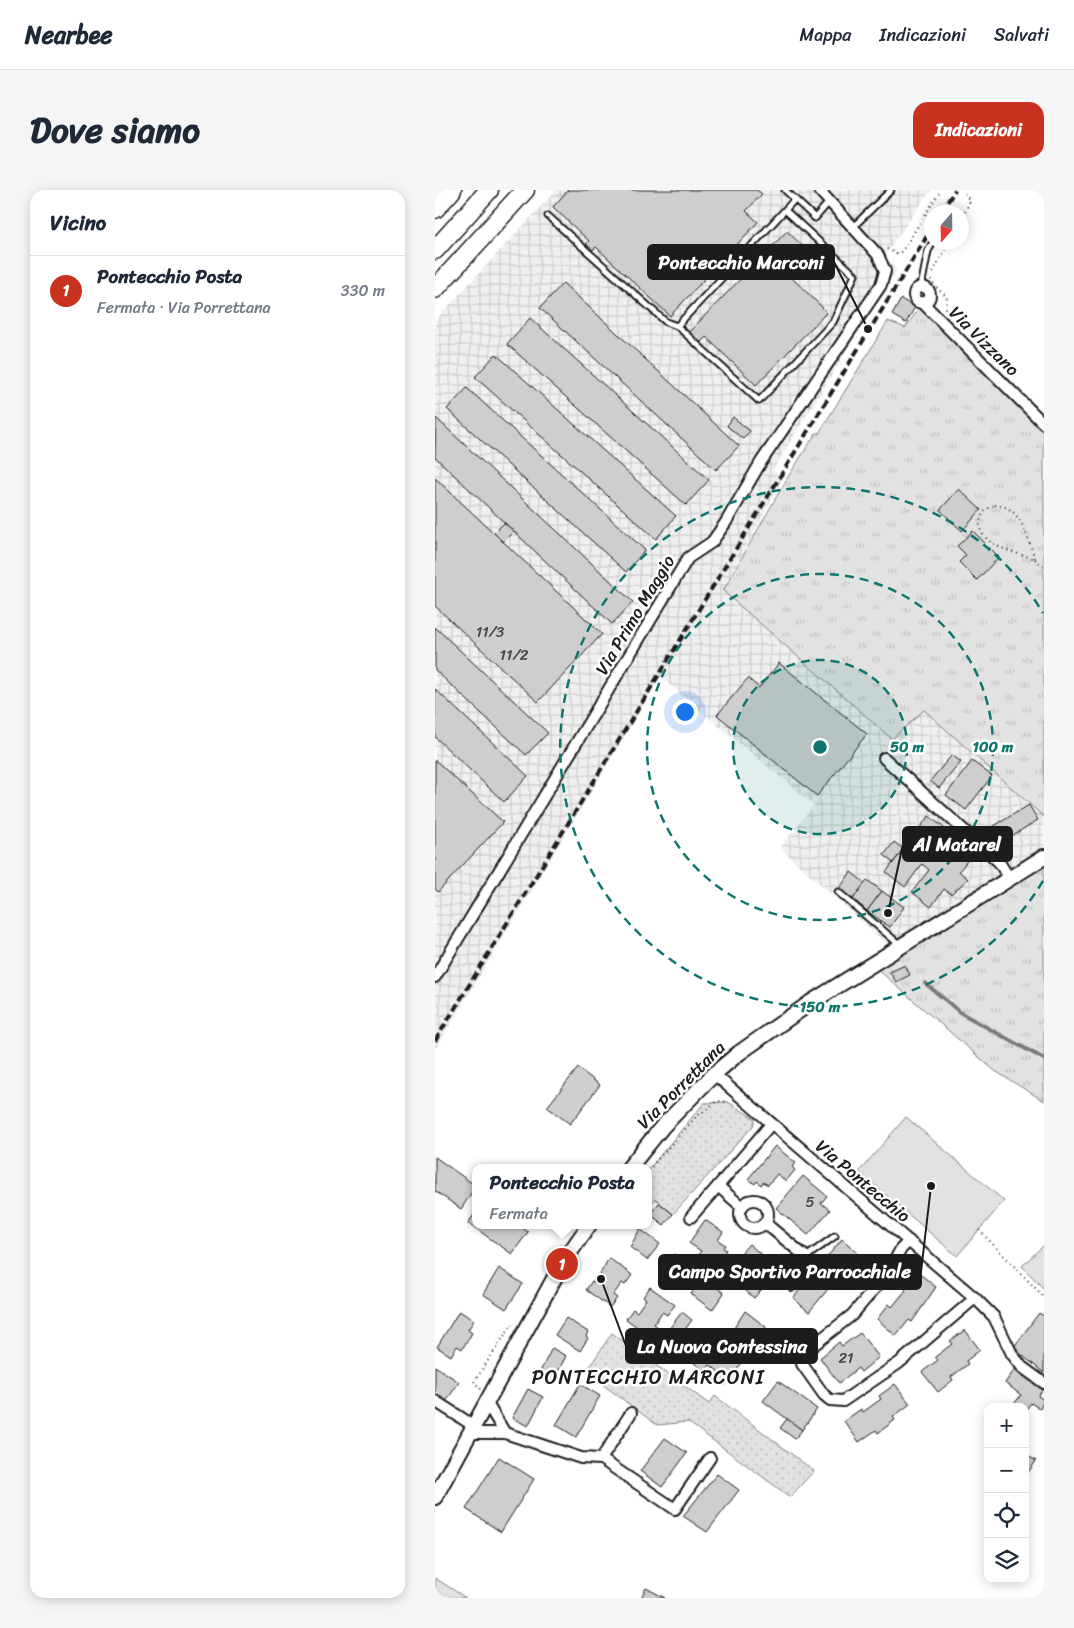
<!DOCTYPE html>
<html lang="it">
<head>
<meta charset="utf-8">
<style>
	body { margin:0; font-family:Sriracha,sans-serif; background:#f6f6f7; color:#1f2937 }
	.controls { position:absolute; right:15px; bottom:15px; display:grid; overflow:hidden; border-radius:10px; box-shadow:0 2px 12px #0003 }
	.controls button { width:45px; height:45px; display:grid; place-items:center; padding:0; border:0; border-bottom:1px solid #e0e1e3; background:#fff; color:#1f2937; font:25px sans-serif }
	.compass { position:absolute; left:489px; top:15px; width:45px; height:45px; border-radius:50%; background:#fff; box-shadow:0 2px 12px #0003; rotate:200deg }
	.you { position:absolute; left:249px; top:521px; width:18px; height:18px; margin:-12px; border:4px solid #fff; border-radius:50%; background:#1a73e8; box-shadow:0 0 0 8px #1a73e833 }
	.badge { display:grid; place-items:center; width:32px; height:32px; border-radius:50%; background:#c8321e; color:#fff; font-size:16px; font-weight:700 }
	.pin { position:absolute; translate:-50% -50%; border:2px solid #fff; box-shadow:0 1px 5px #0006 }
	.popup { position:absolute; left:37px; top:974px; width:180px; height:65px; box-sizing:border-box; display:grid; place-content:center; border-radius:10px; background:#fff; filter:drop-shadow(0 1px 4px #0005); font-size:16px; white-space:nowrap; color:#747a83 }
	.popup b { font-size:19px; color:#1f2937 }
	.popup::after { content:''; position:absolute; left:50%; top:100%; margin-left:-10px; border:10px solid transparent; border-top-color:#fff }
	.list { margin:0; padding:0; list-style:none }
	h2 { display:flex; justify-content:space-between; align-items:center; height:65px; margin:0; padding:0 20px; font-size:21px }
	h2 small { font-size:16px; font-weight:400; color:#747a83 }
	.list li { display:grid; grid-template-columns:32px 1fr auto; gap:15px; align-items:center; box-sizing:border-box; height:70px; padding:0 20px; border-top:1px solid #e0e1e3 }
	.list b { display:block; font-size:19px; white-space:nowrap }
	.list p { margin:0; font-size:16px; white-space:nowrap; color:#747a83 }
	.list em { font-size:16px; font-style:normal; color:#747a83 }
	.icon { flex:none; width:28px; height:28px; fill:none; stroke:currentColor; stroke-width:2; stroke-linecap:round; stroke-linejoin:round }
	.map { position:relative; flex:none; width:609px; height:1408px; overflow:hidden; border-radius:15px }
	header { display:flex; align-items:center; gap:30px; box-sizing:border-box; height:70px; padding:0 25px; background:#fff; border-bottom:1px solid #e0e1e3 }
	header strong { font-size:24px }
	nav { display:flex; gap:28px; margin-inline-start:auto; font-size:18px }
	.intro { display:flex; align-items:center; justify-content:space-between; box-sizing:border-box; height:120px; padding:0 30px }
	h1 { margin:0; font-size:35px }
	.button { padding:12px 22px; border-radius:15px; background:#c8321e; color:#fff; font-size:18px; font-weight:700 }
	main { display:flex; gap:30px; padding:0 30px }
	aside { flex:1; background:#fff; border-radius:15px; box-shadow:0 2px 12px #0003 }
	.map>svg:first-child { display:block }
	.industrial { fill:url(#industrial-grid) }
	.grass { fill:url(#grass-dots); stroke:#7f7f7f }
	.park { fill:url(#park-tufts); stroke:#7f7f7f }
	.pitch { fill:#e2e2e2; stroke:#7f7f7f }
	.lines { fill:none; stroke-linecap:round; stroke-linejoin:round }
	.stream { stroke:#7a7a7a; stroke-width:4 }
	.building { fill:#cecece; stroke:#1c1c1c }
	.lane-casing { stroke:#1c1c1c; stroke-width:9 }
	.street-casing { stroke:#1c1c1c; stroke-width:14 }
	.secondary-casing { stroke:#1c1c1c; stroke-width:18 }
	.highway-casing { stroke:#1c1c1c; stroke-width:21 }
	.path { stroke:#1c1c1c; stroke-width:2; stroke-dasharray:1 4; stroke-linecap:butt }
	.lane { stroke:#fff; stroke-width:5 }
	.street { stroke:#fff; stroke-width:10 }
	.secondary { stroke:#fff; stroke-width:14 }
	.highway { stroke:#fff; stroke-width:18 }
	.rail { stroke:#1c1c1c; stroke-width:4; stroke-dasharray:8 4; stroke-linecap:butt }
	.ring { fill:none; stroke:#0f766e; stroke-width:2.5; stroke-dasharray:9 6 }
	.labels { text-anchor:middle; stroke-width:5; stroke-linejoin:round; paint-order:stroke }
	.number-label { font-size:15px; fill:#484848 }
	.street-label { font-size:18px; fill:#1c1c1c; stroke:#fff }
	.quarter-label { font-size:20px; letter-spacing:1px; fill:#1c1c1c; stroke:#fff }
	.centre { fill:#0f766e; stroke:#fff; stroke-width:2.5 }
	.ring-label { font-size:15px; text-anchor:middle; font-weight:bold; fill:#0f766e; stroke:#fff; stroke-width:5; stroke-linejoin:round; paint-order:stroke }
	.leader { fill:none; stroke:#1c1c1c; stroke-width:2 }
	.callout-dot { fill:#1c1c1c; stroke:#fff; stroke-width:2 }
	.callout { fill:#1c1c1c; stroke:#1c1c1c; stroke-width:2 }
	.callout-label { font-size:19px; text-anchor:middle; font-weight:bold; fill:#fff }
</style>
</head>
<body>
<header>
<strong>Nearbee</strong>
<nav><a>Mappa</a><a>Indicazioni</a><a>Salvati</a></nav>
</header>
<div class="intro"><h1>Dove siamo</h1><a class="button">Indicazioni</a></div>
<main>
<aside>
<h2>Vicino<small></small></h2>
<ul class="list">
<li><span class="badge">1</span><div><b>Pontecchio Posta</b><p>Fermata · Via Porrettana</p></div><em>330 m</em></li>
</ul>
</aside>
<div class="map">
<svg width="609" height="1408" viewBox="0 0 609 1408">
	<defs>
		<pattern id="industrial-grid" width="8" height="8" patternUnits="userSpaceOnUse" patternTransform="scale(1.25)"><rect width="8" height="8" fill="#f0f0f0"/><path d="M0 4h8M4 0v8" fill="none" stroke="#cdcdcd"/></pattern>
		<pattern id="grass-dots" width="8" height="8" patternUnits="userSpaceOnUse" patternTransform="scale(1.25)"><rect width="8" height="8" fill="#e2e2e2"/><path d="M2 2h.1M6 6h.1" fill="none" stroke="#c1c1c1" stroke-width="1.8" stroke-linecap="round"/></pattern>
		<pattern id="park-tufts" width="24" height="20" patternUnits="userSpaceOnUse" patternTransform="scale(1.25)"><rect width="24" height="20" fill="#e2e2e2"/><path d="M3 7l-1-3M5 7V3M7 7l1-3M15 17l-1-3M17 17v-4M19 17l1-3" fill="none" stroke="#c1c1c1"/></pattern>
	</defs>
	<rect width="100%" height="100%" fill="#fff"/>
	<filter id="ink" filterUnits="userSpaceOnUse"><feTurbulence type="fractalNoise" baseFrequency=".02" numOctaves="2"/><feDisplacementMap in="SourceGraphic" scale="10" xChannelSelector="R" yChannelSelector="G"/><feConvolveMatrix kernelMatrix="1 2 1 2 8 2 1 2 1" color-interpolation-filters="sRGB"/></filter>
	<g filter="url(#ink)">
		<polygon class="industrial" points="121,0 496,0 449,66 462,79 338,280 348,288 288,401 457,549 489,520 609,627 609,662 453,755 345,658 379,615 225,487 0,860 0,131"/>
		<g class="grass">
			<polygon points="293,912 320,929 318,936 238,1024 221,1009 213,1016 213,980 269,913"/>
			<polygon points="177,1143 274,1214 280,1206 379,1281 355,1307 253,1232 222,1235 151,1182"/>
		</g>
		<g class="park">
			<polygon points="485,117 498,127 609,241 609,627 489,520 457,549 288,401 351,290 381,243 384,243 453,131 470,138"/>
			<polygon points="609,662 609,911 560,881 434,772 453,755"/>
			<polygon points="0,1388 31,1408 0,1408"/>
		</g>
		<g class="pitch">
			<polygon points="471,927 569,1011 522,1066 424,982"/>
			<polygon points="609,1055 609,1097 608,1098 587,1076"/>
		</g>
		<g class="lines">
			<polyline class="stream" points="490,793 526,823 609,869"/>
		</g>
		<g class="building">
			<polygon points="133,0 322,0 327,4 311,21 323,32 235,126 161,57 158,60 151,54 154,51 118,17"/>
			<polygon points="352,41 375,63 354,85 392,122 321,195 271,147 265,153 254,142"/>
			<polygon points="128,93 304,256 281,280 105,118"/>
			<polygon points="466,109 480,117 471,133 457,125"/>
			<polygon points="95,128 274,290 251,315 72,154"/>
			<polygon points="61,164 241,326 221,349 40,187"/>
			<polygon points="32,198 210,360 191,382 12,219"/>
			<polygon points="298,227 315,241 308,249 292,236"/>
			<polygon points="1,228 198,412 177,434 0,267"/>
			<polygon points="0,288 167,444 103,512 0,416"/>
			<polygon points="524,299 546,320 527,341 505,320"/>
			<polygon points="69,333 79,341 68,352 59,343"/>
			<polygon points="538,341 564,367 542,390 524,372 531,365 522,356"/>
			<polygon points="0,437 113,543 91,565 0,480"/>
			<polygon points="344,473 432,544 382,606 282,525 313,488 324,498"/>
			<polygon points="0,499 93,586 69,612 0,547"/>
			<polygon points="517,565 526,572 504,598 495,591"/>
			<polygon points="0,570 68,632 3,702 0,699"/>
			<polygon points="537,571 557,586 531,620 511,605"/>
			<polygon points="594,615 603,630 563,654 554,639"/>
			<polygon points="494,626 513,641 496,663 504,669 521,647 539,662 524,681 533,689 516,704 509,699 496,717 477,702 494,680 487,674 470,697 451,682"/>
			<polygon points="459,652 468,659 458,673 449,665"/>
			<polygon points="416,682 430,693 418,709 404,699"/>
			<polygon points="432,690 447,701 432,721 418,709"/>
			<polygon points="447,701 469,717 455,737 432,721"/>
			<polygon points="470,775 475,785 461,792 455,782"/>
			<polygon points="143,878 165,895 135,934 112,917"/>
			<polygon points="340,956 361,973 357,977 360,980 351,991 342,984 333,995 328,992 326,995 322,991 320,994 313,989"/>
			<polygon points="0,967 41,996 26,1019 0,1001"/>
			<polygon points="368,986 392,1006 386,1013 395,1020 373,1045 341,1018"/>
			<polygon points="224,1013 238,1024 229,1035 215,1024"/>
			<polygon points="41,1022 41,1035 83,1035 93,1042 77,1064 33,1033"/>
			<polygon points="270,1030 288,1042 283,1050 290,1055 288,1058 291,1060 282,1074 264,1064 266,1061 254,1053"/>
			<polygon points="205,1039 225,1054 212,1070 195,1057"/>
			<polygon points="407,1049 423,1063 374,1122 358,1108"/>
			<polygon points="314,1054 344,1080 319,1108 289,1082"/>
			<polygon points="239,1064 254,1075 242,1090 227,1079"/>
			<polygon points="174,1068 197,1085 190,1095 187,1093 178,1105 182,1108 175,1117 151,1100 157,1091 160,1093"/>
			<polygon points="64,1078 88,1094 71,1119 48,1104"/>
			<polygon points="481,1081 501,1097 477,1132 474,1130 461,1146 442,1129 454,1114 457,1117 471,1100 468,1097"/>
			<polygon points="268,1087 289,1103 277,1120 256,1104"/>
			<polygon points="215,1097 240,1115 232,1125 227,1122 219,1134 223,1137 216,1147 191,1129 198,1119 202,1122 211,1109 208,1107"/>
			<polygon points="24,1121 39,1130 33,1140 37,1143 27,1159 22,1156 16,1166 2,1157"/>
			<polygon points="310,1121 331,1137 319,1153 299,1138"/>
			<polygon points="247,1122 257,1130 231,1165 220,1157"/>
			<polygon points="604,1123 609,1126 609,1183 578,1158"/>
			<polygon points="131,1128 153,1142 151,1146 153,1148 145,1161 120,1145"/>
			<polygon points="530,1140 545,1160 531,1171 533,1174 516,1187 518,1190 503,1202 487,1182 503,1170 500,1167 517,1154 515,1151"/>
			<polygon points="425,1143 444,1167 426,1182 423,1178 404,1193 385,1168 404,1152 407,1156"/>
			<polygon points="277,1149 308,1171 290,1196 279,1187 283,1181 275,1175 270,1181 259,1173"/>
			<polygon points="117,1158 131,1166 117,1193 103,1186"/>
			<polygon points="0,1176 24,1192 10,1213 0,1206"/>
			<polygon points="581,1178 609,1198 603,1206 609,1210 605,1219 596,1213 590,1221 590,1217 579,1214 586,1205 570,1193"/>
			<polygon points="343,1191 382,1219 367,1240 328,1211"/>
			<polygon points="145,1194 165,1206 141,1247 121,1235"/>
			<polygon points="460,1194 475,1214 458,1227 460,1230 443,1243 441,1240 424,1252 409,1231 426,1219 428,1222 446,1209 444,1206"/>
			<polygon points="93,1199 108,1207 93,1236 77,1228"/>
			<polygon points="352,1229 367,1240 360,1249 345,1238"/>
			<polygon points="230,1248 252,1263 227,1297 205,1281"/>
			<polygon points="590,1264 601,1271 590,1287"/>
			<polygon points="64,1267 99,1289 66,1342 31,1319"/>
			<polygon points="282,1284 304,1300 272,1342 248,1326"/>
			<polygon points="211,1398 230,1408 206,1408"/>
		</g>
		<g class="lines">
			<g class="lane-casing">
				<g id="lane">
					<polyline points="350,0 380,28 394,12"/>
					<polyline points="350,20 420,85 398,132 324,211 242,136 350,20 360,9"/>
					<polyline points="113,26 231,132 242,136"/>
					<polyline points="418,37 456,0"/>
					<polyline points="486,97 493,61 498,52"/>
					<polyline points="403,702 465,755"/>
					<polyline points="357,1098 371,1067 400,1046"/>
				</g>
			</g>
			<g class="street-casing">
				<g id="street">
					<circle cx="487" cy="105" r="8"/>
					<polyline points="487,112 609,234"/>
					<polyline points="449,568 564,672 574,688"/>
					<polyline points="0,787 253,368 277,352 291,332 326,272 446,95 450,81 443,65 384,0"/>
					<polyline points="279,884 540,1108 559,1127 577,1164 587,1177 609,1193"/>
					<polyline points="283,996 336,934"/>
					<circle cx="319" cy="1024" r="14"/>
					<polyline points="256,1027 283,996 307,1017"/>
					<polyline points="330,1033 371,1067"/>
					<polyline points="474,1051 466,1059 452,1084 417,1125 371,1161 367,1168 367,1174 389,1205 395,1210 408,1211 464,1173 540,1108"/>
					<polyline points="0,1211 39,1236"/>
					<polyline points="51,1212 70,1243 146,1268 166,1269 240,1319 275,1268"/>
					<polyline points="35,1243 70,1243"/>
					<polyline points="166,1269 196,1223"/>
				</g>
			</g>
			<g class="secondary-casing">
				<g id="secondary">
					<polyline points="194,978 227,937 279,884 304,863 375,813 609,667"/>
					<polyline points="0,1307 127,1074 154,1035"/>
				</g>
			</g>
			<g class="highway-casing">
				<g id="highway">
					<polyline points="0,19 17,0"/>
					<polyline points="0,60 54,0"/>
					<polyline points="0,99 90,0"/>
				</g>
			</g>
			<g class="path">
				<polyline points="526,31 535,11 530,4"/>
				<polyline points="452,59 463,64 467,61 506,0"/>
				<polyline points="498,82 514,52"/>
				<polyline points="496,89 499,95 512,107 511,120"/>
				<path d="M560,315C586,315 593,349 600,369C583,363 542,356 545,332C546,323 552,318 560,315Z"/>
				<polyline points="600,369 609,377"/>
				<polyline points="213,980 261,927 282,911 294,912"/>
				<polyline points="544,1040 609,1107"/>
				<polyline points="46,1199 39,1192 77,1134 80,1136"/>
			</g>
			<use href="#lane" class="lane"/>
			<use href="#street" class="street"/>
			<use href="#secondary" class="secondary"/>
			<use href="#highway" class="highway"/>
			<g class="rail">
				<polyline points="506,22 520,0"/>
				<polyline points="0,851 497,38"/>
			</g>
		</g>
	</g>
	<circle cx="385" cy="557" r="87" fill="#0f766e" fill-opacity=".12"/>
	<g class="ring">
		<circle cx="385" cy="557" r="87"/>
		<circle cx="385" cy="557" r="173"/>
		<path d="M608 691A260 260 0 1 1 608 423"/>
	</g>
	<g class="labels">
		<g class="number-label">
			<text x="55" y="447">11/3</text>
			<text x="79" y="470">11/2</text>
			<text x="375" y="1017">5</text>
			<text x="411" y="1173">21</text>
		</g>
		<g class="street-label">
			<text transform="translate(549 151) rotate(45)" y="6">Via Vizzano</text>
			<text transform="translate(200 425) rotate(-59)" y="6">Via Primo Maggio</text>
			<text transform="translate(246 895) rotate(-45)" y="6">Via Porrettana</text>
			<text transform="translate(428 991) rotate(40)" y="6">Via Pontecchio</text>
		</g>
		<g class="quarter-label">
			<text x="213" y="1194">PONTECCHIO MARCONI</text>
		</g>
	</g>
	<circle cx="385" cy="557" r="8" class="centre"/>
	<g class="ring-label">
		<text x="472" y="562">50 m</text>
		<text x="558" y="562">100 m</text>
		<text x="385" y="822">150 m</text>
	</g>
	<path class="leader" d="M433 139L399 72M453 723L468 654M496 996L486 1082M166 1089L191 1156"/>
	<g class="callout-dot">
		<circle cx="433" cy="139" r="5"/>
		<circle cx="453" cy="723" r="5"/>
		<circle cx="496" cy="996" r="5"/>
		<circle cx="166" cy="1089" r="5"/>
	</g>
	<g class="callout">
		<rect x="213" y="55" width="186" height="34" rx="5"/>
		<rect x="468" y="637" width="109" height="34" rx="5"/>
		<rect x="224" y="1065" width="262" height="34" rx="5"/>
		<rect x="191" y="1139" width="191" height="34" rx="5"/>
	</g>
	<g class="callout-label">
		<text x="306" y="79">Pontecchio Marconi</text>
		<text x="522" y="661">Al Matarel</text>
		<text x="355" y="1088">Campo Sportivo Parrocchiale</text>
		<text x="287" y="1163">La Nuova Contessina</text>
	</g>
</svg>
<div class="controls">
<button>+</button>
<button>−</button>
<button><svg class="icon" aria-label="locate" viewBox="0 0 24 24"><circle cx="12" cy="12" r="6"/><path d="M12 2v4M12 18v4M2 12h4M18 12h4"/></svg></button>
<button><svg class="icon" aria-label="layers" viewBox="0 0 24 24"><path d="M12 4l9 5-9 5-9-5zM3 14l9 5 9-5"/></svg></button>
</div>
<svg class="compass" viewBox="-18 -18 36 36"><path d="M0-13l5 13h-10z" fill="#e53935"/><path d="M0 13l5-13h-10z" fill="#747a83"/></svg>
<div class="you"></div>
<div class="pin badge" style="left:127px;top:1074px">1</div>
<div class="popup"><b>Pontecchio Posta</b>Fermata</div>
</div>
</main>
</body>
</html>
